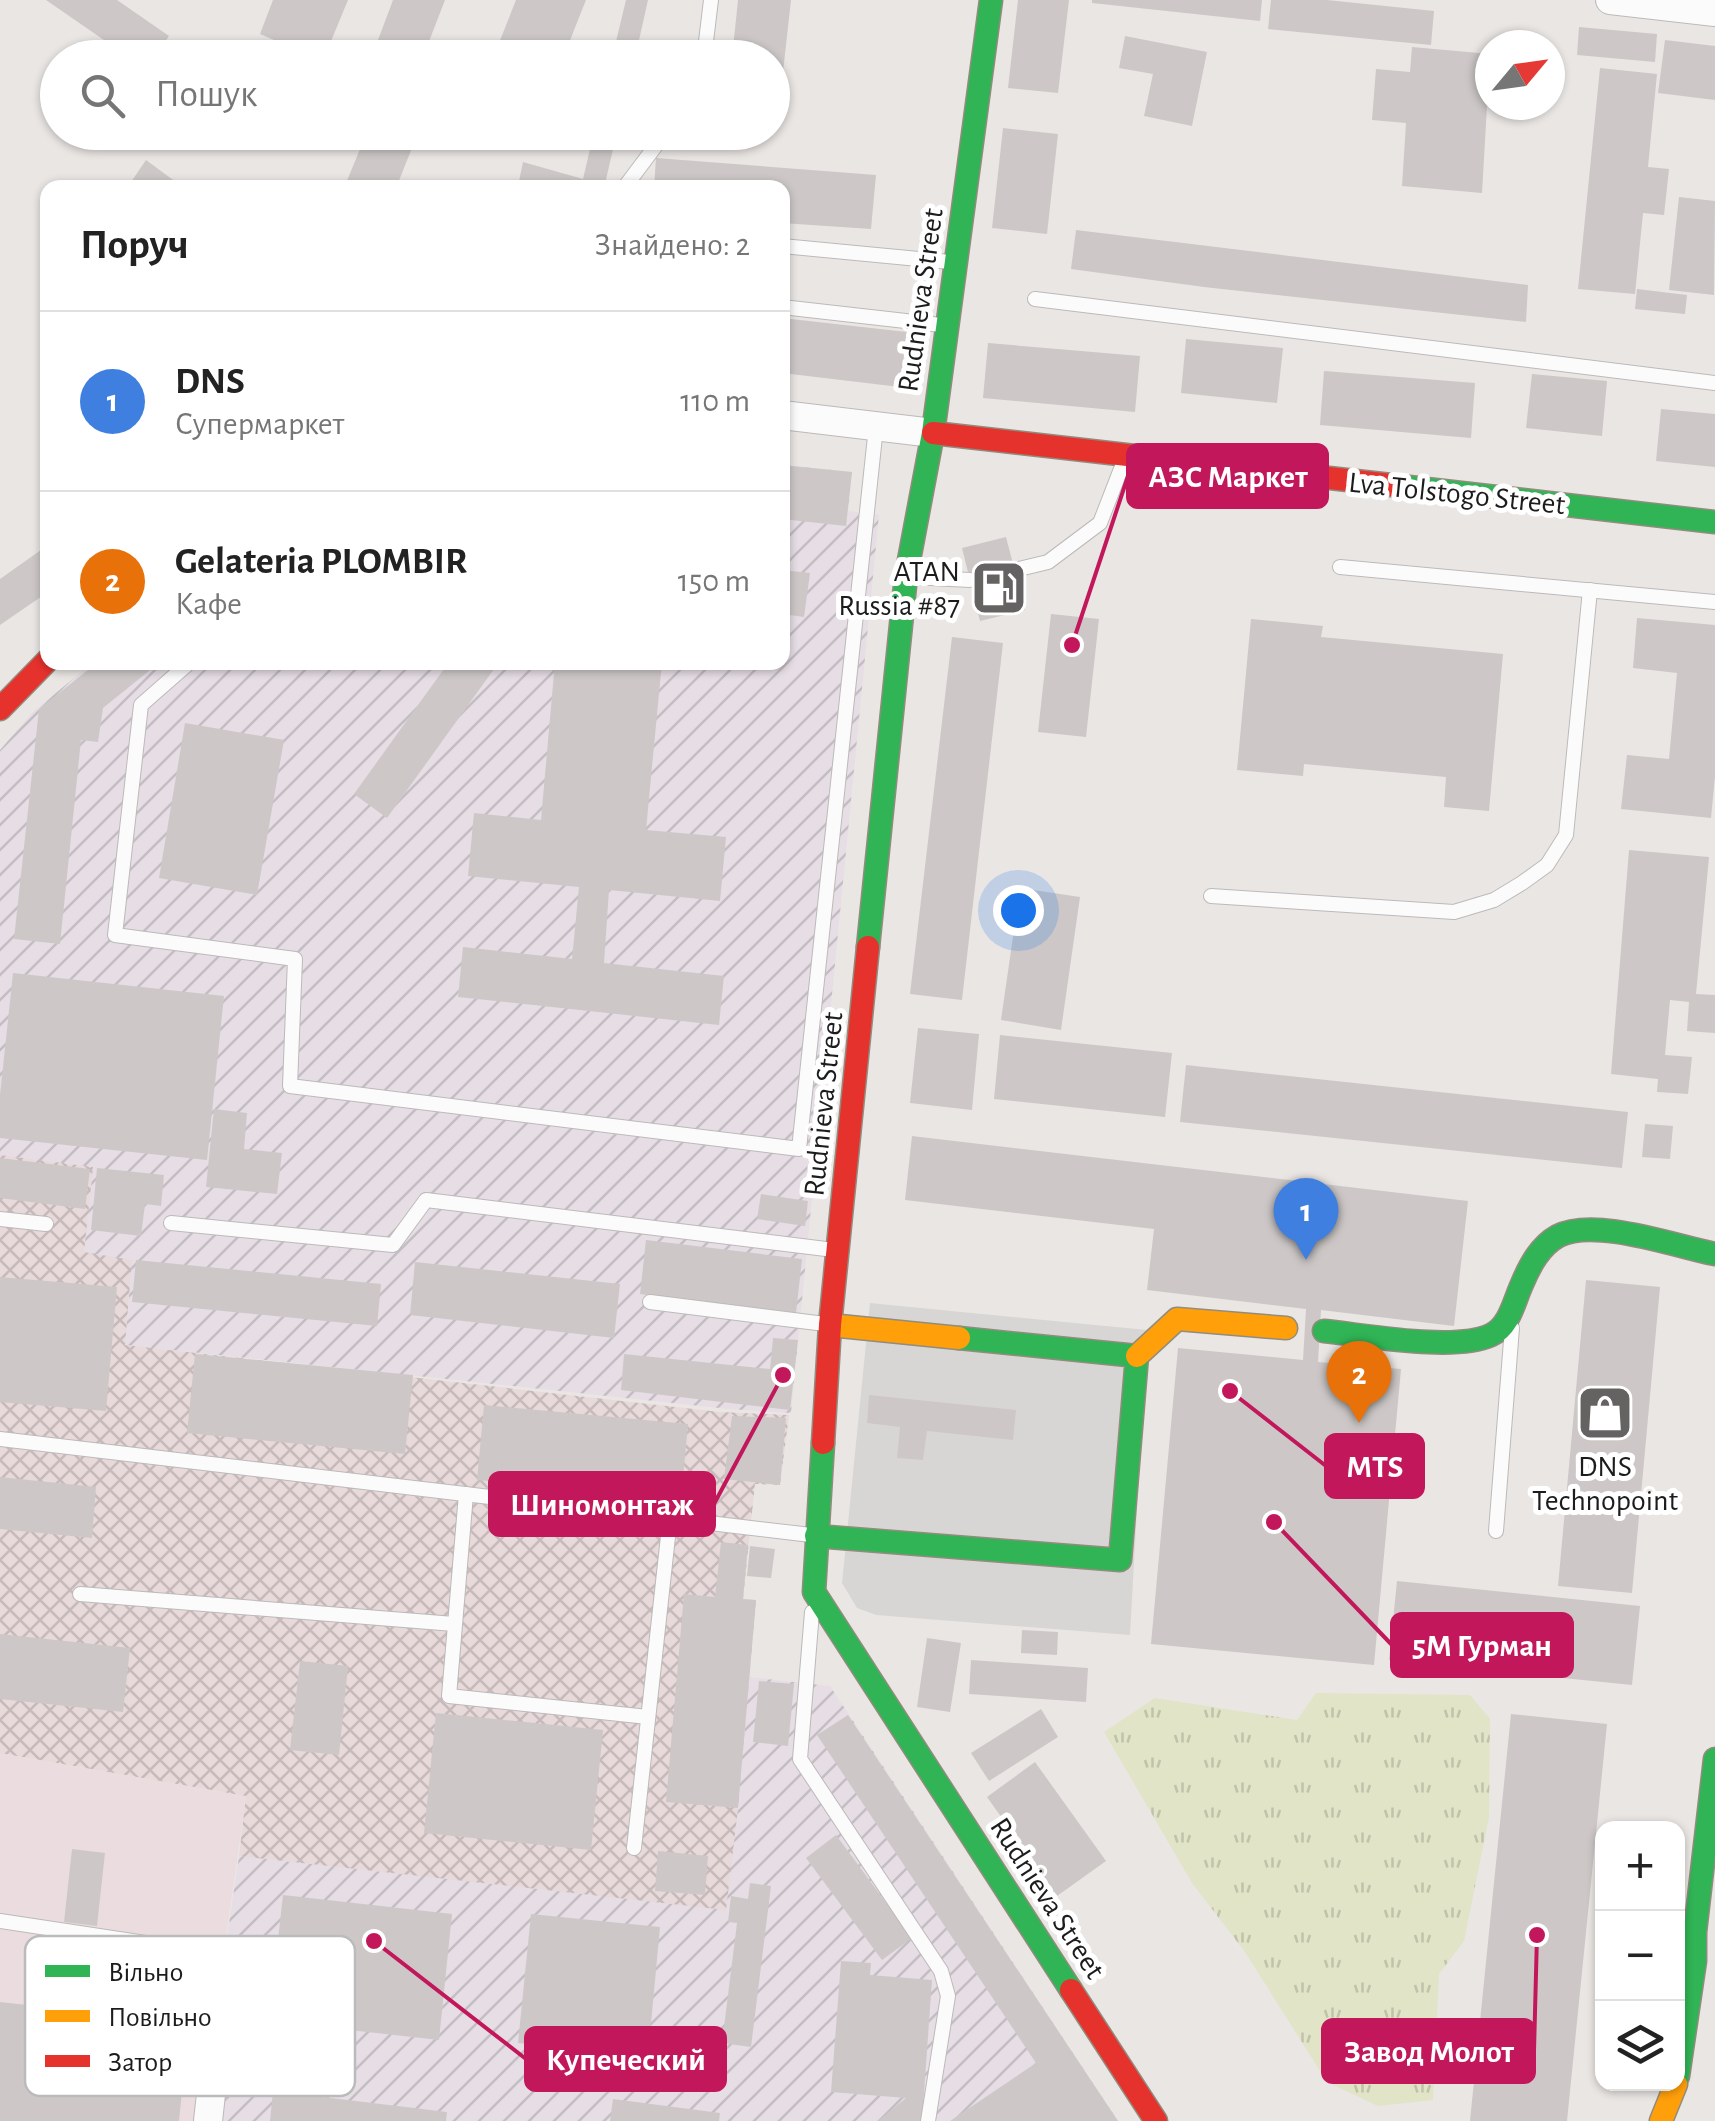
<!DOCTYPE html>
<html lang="uk">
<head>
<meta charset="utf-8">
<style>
	body { margin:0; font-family:"Alegreya Sans",sans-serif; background:#f2f2f2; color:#222 }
	.controls { position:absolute; right:30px; bottom:30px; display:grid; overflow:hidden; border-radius:20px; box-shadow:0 2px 8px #0004 }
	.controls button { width:90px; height:90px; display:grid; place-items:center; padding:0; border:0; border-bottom:2px solid #e0e0e0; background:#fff; color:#222; font:50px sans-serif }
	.compass { position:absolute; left:1475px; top:30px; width:90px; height:90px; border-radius:50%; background:#fff; box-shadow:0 2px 8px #0004; rotate:61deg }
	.you { position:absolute; left:1018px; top:910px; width:35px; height:35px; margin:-25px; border:8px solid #fff; border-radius:50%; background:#1a73e8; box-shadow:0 0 0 15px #1a73e833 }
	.badge { display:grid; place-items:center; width:65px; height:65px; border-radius:50%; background:#646362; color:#fff; font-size:32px; font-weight:700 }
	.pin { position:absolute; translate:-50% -82px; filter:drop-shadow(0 2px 5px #0008) }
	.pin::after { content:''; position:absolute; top:52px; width:35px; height:30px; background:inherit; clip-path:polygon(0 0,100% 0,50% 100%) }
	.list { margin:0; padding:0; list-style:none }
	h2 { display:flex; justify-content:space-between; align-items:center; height:130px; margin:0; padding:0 40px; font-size:42px }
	h2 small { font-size:32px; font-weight:400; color:#767676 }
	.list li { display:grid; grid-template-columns:65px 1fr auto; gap:30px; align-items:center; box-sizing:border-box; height:180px; padding:0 40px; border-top:2px solid #e0e0e0 }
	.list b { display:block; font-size:38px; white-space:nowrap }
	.list p { margin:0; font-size:32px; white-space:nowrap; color:#767676 }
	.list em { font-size:32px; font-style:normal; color:#767676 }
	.icon { flex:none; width:55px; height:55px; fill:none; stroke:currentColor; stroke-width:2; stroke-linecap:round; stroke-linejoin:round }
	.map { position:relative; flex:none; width:1715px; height:2121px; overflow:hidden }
	.search { position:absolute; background:#fff; box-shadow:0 2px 8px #0004; left:40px; top:40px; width:750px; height:110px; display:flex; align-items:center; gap:25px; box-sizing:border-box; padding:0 35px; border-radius:55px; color:#767676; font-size:38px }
	.panel { position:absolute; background:#fff; box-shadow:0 2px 8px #0004; left:40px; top:180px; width:750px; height:490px; border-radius:20px }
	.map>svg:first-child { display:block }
	.commercial { fill:#ebdcdf }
	.industrial { fill:url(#industrial-furrows) }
	.military { fill:url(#military-cross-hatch) }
	.grass { fill:url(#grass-tufts) }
	.parking { fill:#d8d6d5 }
	.building { fill:#cdc8c7 }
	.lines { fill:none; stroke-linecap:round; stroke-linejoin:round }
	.lane-casing { stroke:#bcbab9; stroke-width:16 }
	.street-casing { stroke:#bcbab9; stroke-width:30 }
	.fast-casing { stroke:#928c7e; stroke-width:25 }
	.slow-casing { stroke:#928c7e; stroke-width:25 }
	.jam-casing { stroke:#928c7e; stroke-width:25 }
	.lane { stroke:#fcfbfb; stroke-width:14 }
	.street { stroke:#fcfbfb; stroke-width:28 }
	.fast { stroke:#30b455; stroke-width:22 }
	.slow { stroke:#ff9f0a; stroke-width:22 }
	.jam { stroke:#e5322d; stroke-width:22 }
	.labels { text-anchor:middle; stroke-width:10; stroke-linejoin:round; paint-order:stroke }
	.street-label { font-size:30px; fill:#1c1c1c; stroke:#fff }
	.poi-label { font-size:30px; fill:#1c1c1c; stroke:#fff; text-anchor:end }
	.key { fill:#fff; stroke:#bbb; stroke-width:2.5 }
	.key-label { font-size:28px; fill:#1c1c1c }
	.leader { fill:none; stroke:#c2185b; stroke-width:4 }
	.callout-dot { fill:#c2185b; stroke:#fff; stroke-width:4 }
	.callout { fill:#c2185b; stroke:#c2185b; stroke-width:4 }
	.callout-label { font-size:32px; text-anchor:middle; font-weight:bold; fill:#fff }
</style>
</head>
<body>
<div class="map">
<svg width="1715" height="2121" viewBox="0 0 1715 2121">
	<defs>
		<pattern id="industrial-furrows" width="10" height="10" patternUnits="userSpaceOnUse" patternTransform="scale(2.5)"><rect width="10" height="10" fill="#e6dde5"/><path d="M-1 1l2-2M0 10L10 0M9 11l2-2" fill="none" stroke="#c5bdc4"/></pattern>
		<pattern id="military-cross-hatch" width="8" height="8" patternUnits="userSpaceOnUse" patternTransform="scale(2.5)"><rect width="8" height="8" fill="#e8d9da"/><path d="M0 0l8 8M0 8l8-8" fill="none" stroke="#c6baba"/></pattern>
		<pattern id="grass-tufts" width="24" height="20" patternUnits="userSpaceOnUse" patternTransform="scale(2.5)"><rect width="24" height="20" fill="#e1e4c6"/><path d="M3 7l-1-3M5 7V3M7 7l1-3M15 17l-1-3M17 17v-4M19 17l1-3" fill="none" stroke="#c0c3aa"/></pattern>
	</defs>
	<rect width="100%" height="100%" fill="#eae6e4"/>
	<polygon class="commercial" points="0,1753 246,1796 200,2121 0,2121"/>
	<g class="industrial">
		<polygon points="783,465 852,472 848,511 879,515 791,1413 729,1409 125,1345 132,1260 83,1252 93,1167 0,1155 0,750 33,712 92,663 782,662"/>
		<polygon points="749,1677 830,1686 1118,2121 200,2121 239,1856 725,1909"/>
	</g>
	<polygon class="military" points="0,1155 93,1167 84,1252 132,1260 125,1345 720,1412 789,1415 780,1485 755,1484 743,1599 756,1600 738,1808 726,1910 239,1856 246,1796 0,1753"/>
	<polygon class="grass" points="1316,1693 1470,1695 1490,1719 1489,1817 1464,1941 1439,1974 1433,2100 1378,2106 1327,2082 1245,1952 1192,1883 1104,1732 1155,1698 1297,1720"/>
	<polygon class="parking" points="870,1303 1147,1330 1130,1635 876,1615 857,1608 842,1583"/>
	<g class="building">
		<polygon points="46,0 117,0 169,36 154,58 130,58"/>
		<polygon points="273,0 348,0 324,58 316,58 260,34"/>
		<polygon points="393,0 445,0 423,57 378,40"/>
		<polygon points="516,0 586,0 563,58 493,58"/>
		<polygon points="626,0 648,0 635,58 612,58"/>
		<polygon points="738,0 791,0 779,108 772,108 772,58 732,58"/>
		<polygon points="1018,0 1069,0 1058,93 1008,88"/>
		<polygon points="1092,0 1262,0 1260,21 1092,3"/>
		<polygon points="1271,0 1327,0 1434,11 1431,45 1268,29"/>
		<polygon points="1579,27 1657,34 1655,62 1577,55"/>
		<polygon points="1125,36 1207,52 1192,126 1144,116 1153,74 1119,68"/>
		<polygon points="1665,40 1715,46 1715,100 1658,93"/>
		<polygon points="1412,47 1490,54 1482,193 1402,186 1406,123 1372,120 1376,69 1410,72"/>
		<polygon points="1600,68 1657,74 1648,167 1669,169 1664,215 1643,213 1635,294 1578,289"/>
		<polygon points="1003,128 1058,134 1047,234 992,228"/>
		<polygon points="367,132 388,132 414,143 396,188 344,188"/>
		<polygon points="594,132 617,132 604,188 518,186 523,162 583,179"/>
		<polygon points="656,158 876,175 871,229 782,223 782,188 654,188"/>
		<polygon points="146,160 184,188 127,188"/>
		<polygon points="1679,197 1715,201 1714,295 1669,290"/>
		<polygon points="1076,230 1528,285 1526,322 1204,287 1071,269"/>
		<polygon points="1637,289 1687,295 1685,314 1635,309"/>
		<polygon points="782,318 907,332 900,387 782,373"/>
		<polygon points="1186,339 1283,348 1277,403 1181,393"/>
		<polygon points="988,343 1140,356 1135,412 983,398"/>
		<polygon points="1324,371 1475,383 1471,438 1320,425"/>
		<polygon points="1532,374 1607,381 1602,436 1526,428"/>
		<polygon points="1661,409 1715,414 1715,467 1656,461"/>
		<polygon points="782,465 852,472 846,526 782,519"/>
		<polygon points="1006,537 1025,610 980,621 962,548"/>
		<polygon points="48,545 48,592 0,625 0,579"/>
		<polygon points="782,570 810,573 804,617 782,614"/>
		<polygon points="1051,614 1099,619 1086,737 1038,732"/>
		<polygon points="1637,618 1715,625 1715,776 1711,818 1621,809 1627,755 1669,759 1677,673 1633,668"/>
		<polygon points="1251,619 1323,626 1321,637 1503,654 1489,811 1444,807 1446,777 1304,764 1303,776 1237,770"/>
		<polygon points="952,637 1003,643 962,1000 910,994"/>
		<polygon points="98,662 160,662 103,708 98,742 81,740 60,944 14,939 39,709"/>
		<polygon points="449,662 499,662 387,818 354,794"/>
		<polygon points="555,662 662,662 646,830 726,837 720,901 609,890 604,963 724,976 719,1025 458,997 463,947 572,959 579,887 468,876 474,813 541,820"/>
		<polygon points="185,723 284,740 257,895 159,878"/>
		<polygon points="1629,850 1709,857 1696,994 1715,995 1715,1033 1687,1031 1689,1002 1670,1000 1665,1055 1692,1057 1688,1094 1657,1092 1658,1079 1611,1074"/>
		<polygon points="1020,888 1080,897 1061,1030 1001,1020"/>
		<polygon points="13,973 224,996 207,1160 0,1138 0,1095"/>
		<polygon points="918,1028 979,1034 972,1110 910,1103"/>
		<polygon points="1000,1035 1172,1053 1165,1117 994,1099"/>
		<polygon points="1186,1065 1628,1112 1622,1168 1180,1122"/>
		<polygon points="214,1109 247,1113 244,1149 282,1153 277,1194 206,1187"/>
		<polygon points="1645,1124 1673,1126 1670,1159 1642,1157"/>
		<polygon points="912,1136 1468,1201 1454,1326 1321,1310 1318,1362 1401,1369 1374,1665 1151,1644 1178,1348 1303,1360 1306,1309 1147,1290 1154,1229 905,1200"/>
		<polygon points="0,1158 90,1169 85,1209 0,1198"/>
		<polygon points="97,1168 164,1175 161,1206 145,1204 141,1236 91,1230"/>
		<polygon points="761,1194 808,1201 805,1226 757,1219"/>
		<polygon points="646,1240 802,1259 796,1313 640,1294"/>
		<polygon points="136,1260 381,1284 377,1326 132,1302"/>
		<polygon points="415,1262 620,1284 614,1338 410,1315"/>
		<polygon points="0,1277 117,1287 106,1411 0,1402"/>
		<polygon points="1586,1280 1660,1287 1632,1593 1558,1586"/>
		<polygon points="773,1338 798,1340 790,1410 621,1390 624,1354 770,1369"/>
		<polygon points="195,1354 413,1375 405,1454 187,1433"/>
		<polygon points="869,1395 1016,1410 1013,1440 927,1431 923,1460 897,1458 900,1427 867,1423"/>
		<polygon points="484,1405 688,1424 681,1500 477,1480"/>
		<polygon points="732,1416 786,1418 780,1485 724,1479"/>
		<polygon points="0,1477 96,1487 92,1538 0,1529"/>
		<polygon points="721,1542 748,1545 743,1599 756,1600 738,1808 666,1802 684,1594 715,1597"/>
		<polygon points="750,1546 775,1549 771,1578 747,1576"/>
		<polygon points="1397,1581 1640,1606 1632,1685 1389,1660"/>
		<polygon points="1022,1630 1058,1632 1057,1655 1021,1653"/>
		<polygon points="0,1634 130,1648 123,1712 0,1699"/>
		<polygon points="927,1638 961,1643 950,1712 917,1707"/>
		<polygon points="971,1660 1088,1668 1086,1702 969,1694"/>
		<polygon points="300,1661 348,1666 339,1755 290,1750"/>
		<polygon points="759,1681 794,1684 788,1746 753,1742"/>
		<polygon points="1041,1709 1058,1737 989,1781 971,1753"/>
		<polygon points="436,1713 603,1730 591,1850 424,1833"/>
		<polygon points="1511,1714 1607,1724 1567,2121 1470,2121"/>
		<polygon points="848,1715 1118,2121 950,2121 1036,2063 817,1735"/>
		<polygon points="1035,1762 1106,1861 1057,1896 987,1797"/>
		<polygon points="836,1835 912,1938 882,1960 806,1858"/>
		<polygon points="72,1849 105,1853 97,1926 64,1922"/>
		<polygon points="658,1851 708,1856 705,1895 655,1891"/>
		<polygon points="750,1883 771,1886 751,2047 722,2043 737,1923 728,1922 731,1896 748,1899"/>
		<polygon points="283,1895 452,1914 439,2040 269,2021"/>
		<polygon points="531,1914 660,1927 648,2056 518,2043"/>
		<polygon points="841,1961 871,1963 870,1975 932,1980 922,2121 878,2121 906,2098 831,2092"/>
		<polygon points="0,2002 189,2023 179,2121 0,2121"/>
		<polygon points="273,2091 447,2112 446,2121 270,2121"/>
		<polygon points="613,2099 720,2113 719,2121 610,2121"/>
	</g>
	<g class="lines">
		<g class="lane-casing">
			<g id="lane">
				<polyline points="704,58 711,0"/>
				<polyline points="624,188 666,132"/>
				<polyline points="782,246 950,262"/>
				<polyline points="1035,299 1715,383"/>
				<polyline points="782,307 941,325"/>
				<polyline points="1340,567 1715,602"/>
				<polyline points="1015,570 1048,562 1100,523 1126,456"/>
				<polyline points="911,577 970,580"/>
				<polyline points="190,662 141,705 115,935 295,959 290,1086 799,1149 876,427"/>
				<polyline points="1211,896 1454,912 1494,900 1522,883 1547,865 1566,835 1590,590"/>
				<polyline points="0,1219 46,1224"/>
				<polyline points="171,1223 393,1245 426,1200 834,1250"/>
				<polyline points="650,1302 825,1324"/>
				<polyline points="0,1439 811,1535"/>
				<polyline points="466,1494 449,1696 648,1717"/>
				<polyline points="1496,1531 1512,1328"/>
				<polyline points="80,1594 454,1624"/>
				<polyline points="812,1612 800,1759 941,1971 948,1996 928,2121"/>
				<polyline points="634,1848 670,1518"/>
				<polyline points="0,1921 218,1954 237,1976 223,1987"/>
			</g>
		</g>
		<g class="street-casing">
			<g id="street">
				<polyline points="1610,0 1715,12"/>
				<polyline points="782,415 933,433"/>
				<polyline points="208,2121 223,1987"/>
			</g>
		</g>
		<g class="fast-casing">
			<g id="fast">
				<polyline points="1400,486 1715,522"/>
				<polyline points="868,947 906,576 933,433 991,0"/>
				<path d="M1324,1331C1365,1335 1455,1352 1491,1335C1510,1326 1514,1301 1522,1284C1530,1265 1540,1246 1558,1236C1594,1217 1675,1246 1715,1254"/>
				<polyline points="823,1443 814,1592 1071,1990"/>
				<polyline points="816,1536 1120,1560 1137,1356 959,1338"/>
				<polyline points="1678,2076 1695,1961 1695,1932 1715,1759"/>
			</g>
		</g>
		<g class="slow-casing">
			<g id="slow">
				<polyline points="830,1325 959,1338"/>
				<polyline points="1137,1356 1177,1319 1286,1328"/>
				<polyline points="1661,2121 1676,2084"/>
			</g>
		</g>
		<g class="jam-casing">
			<g id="jam">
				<polyline points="933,433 1400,486"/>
				<polyline points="0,709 48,660"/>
				<polyline points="823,1443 830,1325 868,947"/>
				<polyline points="1071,1990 1156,2121"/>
			</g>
		</g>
		<use href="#lane" class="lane"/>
		<use href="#street" class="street"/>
		<use href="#fast" class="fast"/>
		<use href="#slow" class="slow"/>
		<use href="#jam" class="jam"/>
	</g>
	<defs>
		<g id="fuel-square" transform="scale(2.875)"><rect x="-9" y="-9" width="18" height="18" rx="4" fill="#646362" stroke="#fff"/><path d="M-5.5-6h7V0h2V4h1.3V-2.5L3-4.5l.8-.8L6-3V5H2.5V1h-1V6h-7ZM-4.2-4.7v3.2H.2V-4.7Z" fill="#fff"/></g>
		<g id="shop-square" transform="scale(2.875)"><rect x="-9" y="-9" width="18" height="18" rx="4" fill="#646362" stroke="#fff"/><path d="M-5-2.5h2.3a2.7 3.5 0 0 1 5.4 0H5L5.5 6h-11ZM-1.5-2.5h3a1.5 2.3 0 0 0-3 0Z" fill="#fff"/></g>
	</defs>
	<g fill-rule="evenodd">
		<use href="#fuel-square" x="999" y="588"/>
		<use href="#shop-square" x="1605" y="1413"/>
	</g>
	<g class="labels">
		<g class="street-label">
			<text transform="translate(920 300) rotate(-82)" y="10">Rudnieva Street</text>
			<text transform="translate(1457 493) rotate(6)" y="10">Lva Tolstogo Street</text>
			<text transform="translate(823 1104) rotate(-84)" y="10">Rudnieva Street</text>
			<text transform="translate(1048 1898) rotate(57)" y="10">Rudnieva Street</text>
		</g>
		<g class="poi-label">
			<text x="960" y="581">ATAN<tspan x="960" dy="34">Russia #87</tspan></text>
			<text x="1605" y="1476" text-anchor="middle">DNS<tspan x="1605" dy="34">Technopoint</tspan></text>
		</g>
	</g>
	<rect x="25" y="1936" width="330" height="160" rx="15" class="key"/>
	<rect x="45" y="1965" width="45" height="12" fill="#30b455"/>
	<rect x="45" y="2010" width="45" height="12" fill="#ff9f0a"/>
	<rect x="45" y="2055" width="45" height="12" fill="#e5322d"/>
	<g class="key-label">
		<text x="108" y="1981">Вільно</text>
		<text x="108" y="2026">Повільно</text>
		<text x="108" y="2071">Затор</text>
	</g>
	<path class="leader" d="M1072 645L1128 476M1230 1391L1326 1466M783 1375L714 1504M1274 1522L1392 1645M1537 1935L1534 2051M374 1941L526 2059"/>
	<g class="callout-dot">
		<circle cx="1072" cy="645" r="10"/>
		<circle cx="1230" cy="1391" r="10"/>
		<circle cx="783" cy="1375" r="10"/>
		<circle cx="1274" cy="1522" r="10"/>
		<circle cx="1537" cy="1935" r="10"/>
		<circle cx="374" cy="1941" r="10"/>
	</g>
	<g class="callout">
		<rect x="1128" y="445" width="199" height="62" rx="10"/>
		<rect x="1326" y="1435" width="97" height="62" rx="10"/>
		<rect x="490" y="1473" width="224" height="62" rx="10"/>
		<rect x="1392" y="1614" width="180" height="62" rx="10"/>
		<rect x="1323" y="2020" width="211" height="62" rx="10"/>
		<rect x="526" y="2028" width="199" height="62" rx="10"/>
	</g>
	<g class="callout-label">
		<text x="1228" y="487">АЗС Маркет</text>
		<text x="1375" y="1477">MTS</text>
		<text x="602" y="1515">Шиномонтаж</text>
		<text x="1482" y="1656">5М Гурман</text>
		<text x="1429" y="2062">Завод Молот</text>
		<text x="626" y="2070">Купеческий</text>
	</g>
</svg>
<div class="controls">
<button>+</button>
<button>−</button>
<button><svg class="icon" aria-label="layers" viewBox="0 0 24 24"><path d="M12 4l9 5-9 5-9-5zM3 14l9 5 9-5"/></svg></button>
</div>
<svg class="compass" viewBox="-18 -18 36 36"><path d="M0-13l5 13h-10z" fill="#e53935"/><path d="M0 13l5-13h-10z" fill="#767676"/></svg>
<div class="you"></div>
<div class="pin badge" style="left:1306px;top:1260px;background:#3f7fe0">1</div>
<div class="pin badge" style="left:1359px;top:1423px;background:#e8710a">2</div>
<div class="search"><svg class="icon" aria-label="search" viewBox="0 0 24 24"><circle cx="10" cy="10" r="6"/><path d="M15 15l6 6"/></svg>Пошук</div>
<section class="panel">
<h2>Поруч<small>Знайдено: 2</small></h2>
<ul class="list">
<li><span class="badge" style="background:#3f7fe0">1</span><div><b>DNS</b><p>Супермаркет</p></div><em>110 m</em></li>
<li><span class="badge" style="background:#e8710a">2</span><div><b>Gelateria PLOMBIR</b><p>Кафе</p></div><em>150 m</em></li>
</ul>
</section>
</div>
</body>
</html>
